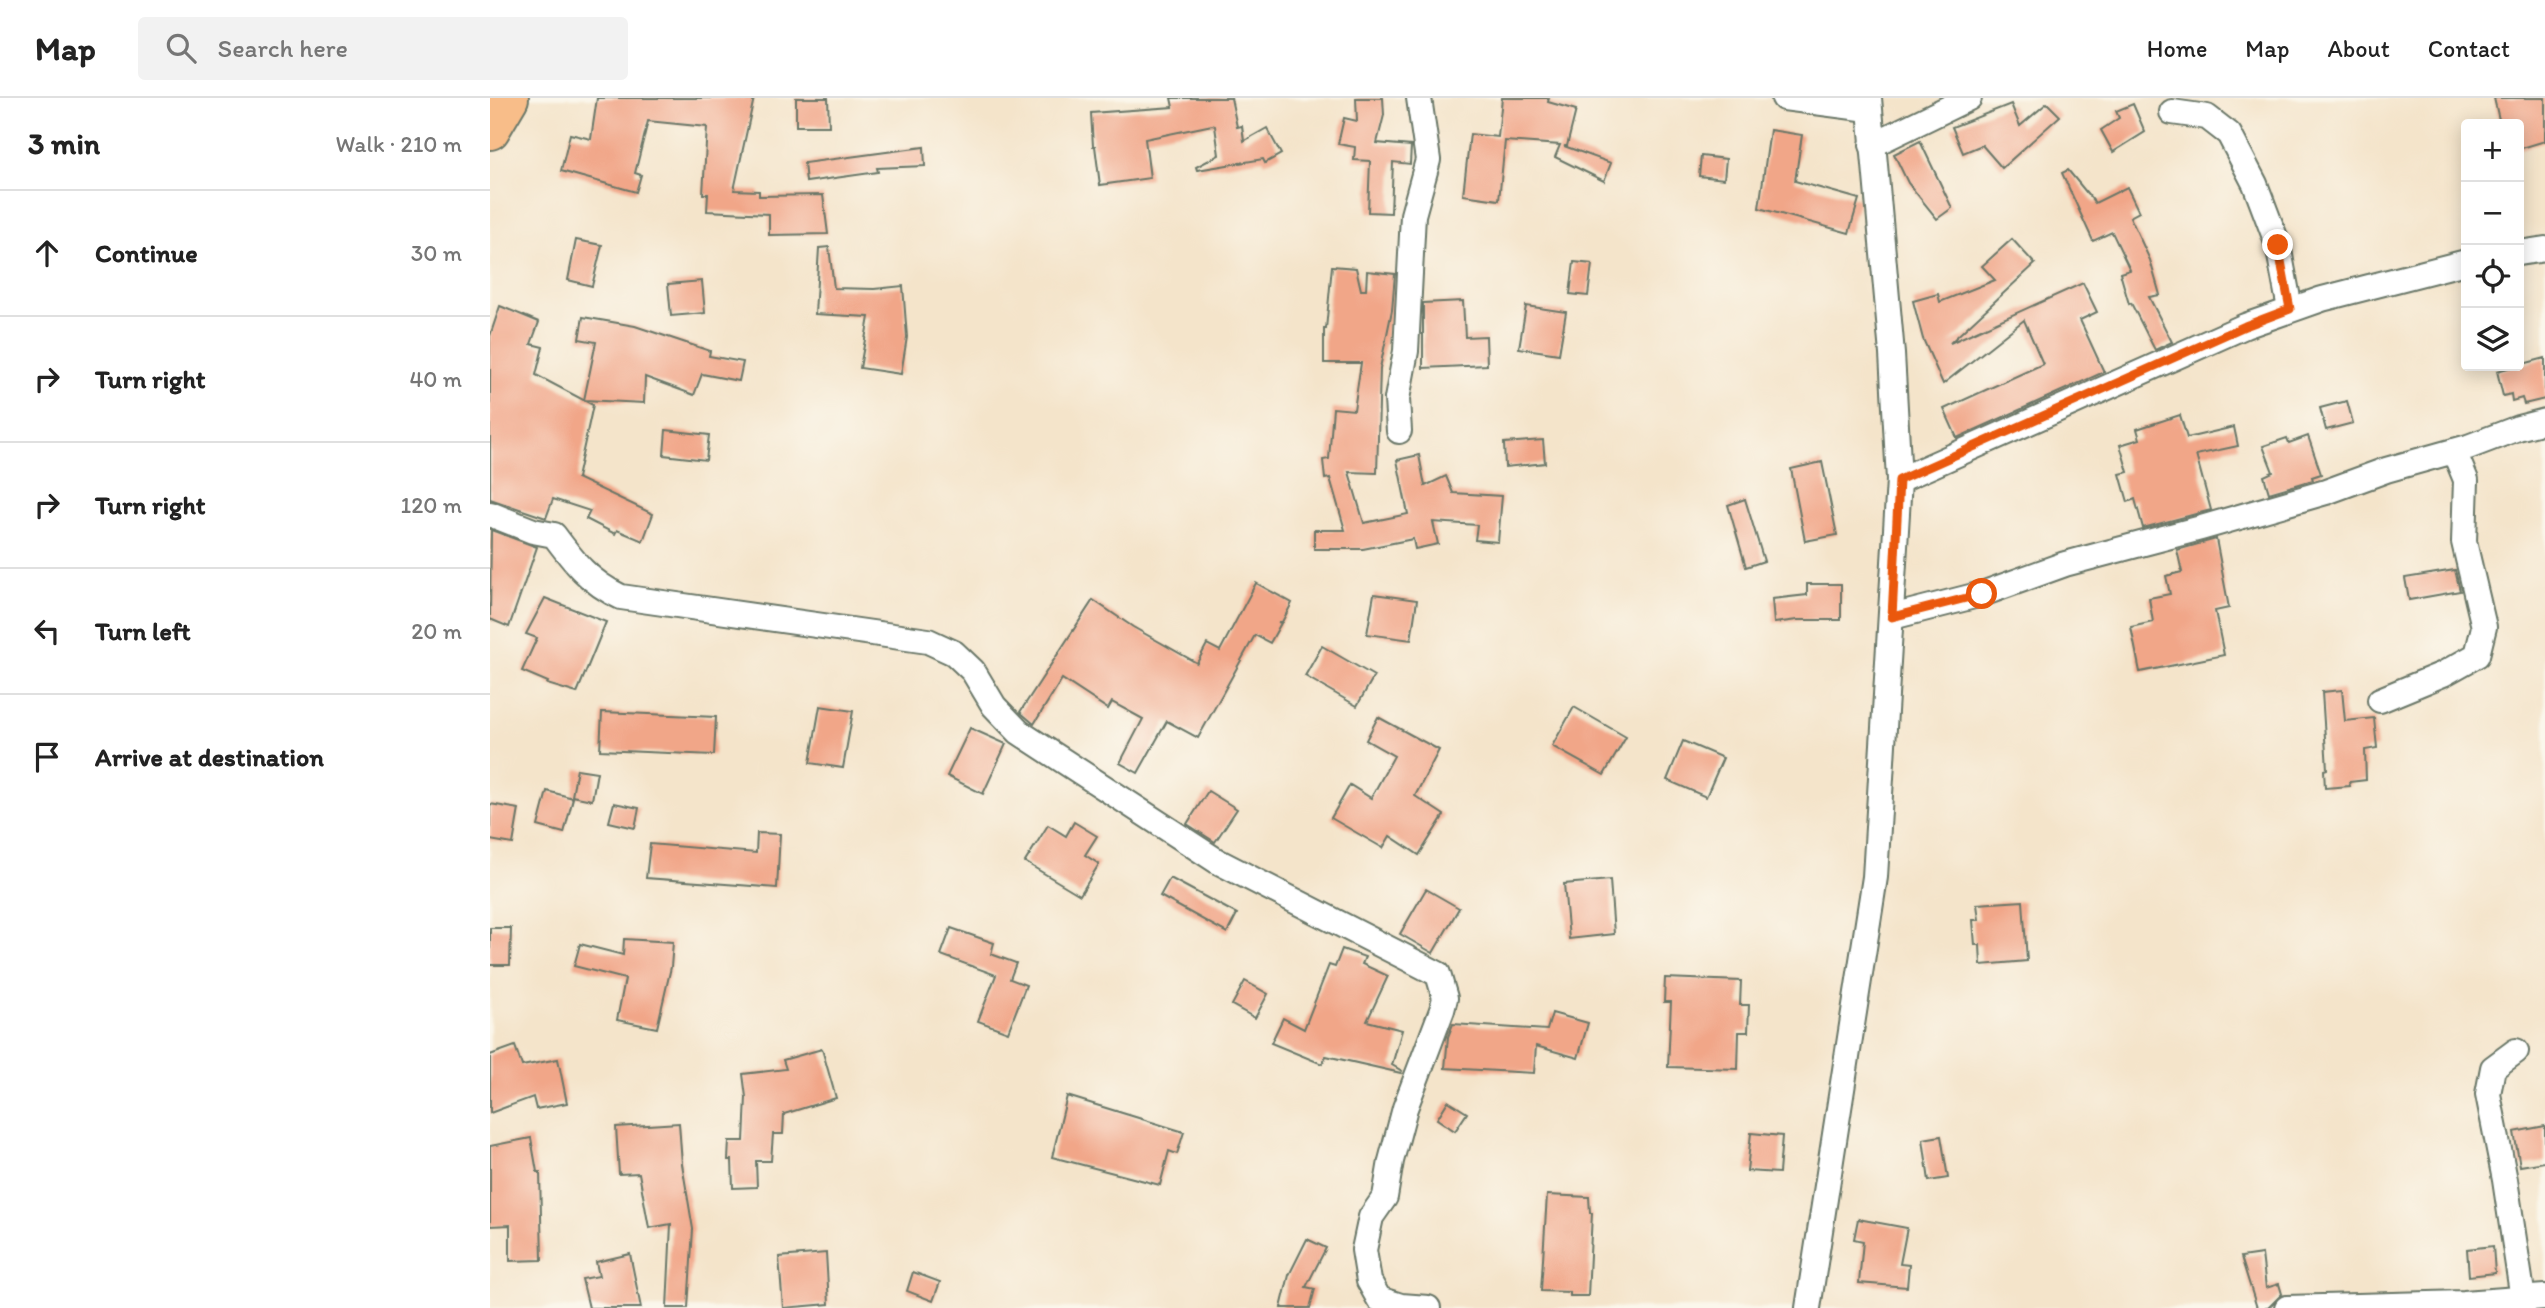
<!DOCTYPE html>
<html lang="en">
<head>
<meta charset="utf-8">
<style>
	body { margin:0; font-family:Itim,sans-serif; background:#f2f2f2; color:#222 }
	.controls { position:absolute; right:21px; top:21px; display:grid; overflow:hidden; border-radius:7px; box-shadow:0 4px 18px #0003 }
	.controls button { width:63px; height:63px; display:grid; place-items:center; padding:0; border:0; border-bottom:2px solid #e0e0e0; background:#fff; color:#222; font:35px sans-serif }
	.stop { position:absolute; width:21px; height:21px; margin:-16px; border:5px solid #ea580c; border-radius:50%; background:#fff }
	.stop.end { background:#ea580c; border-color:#fff; box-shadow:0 2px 7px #0008 }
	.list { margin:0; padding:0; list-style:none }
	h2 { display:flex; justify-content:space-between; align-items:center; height:91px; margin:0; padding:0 28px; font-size:30px }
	h2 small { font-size:23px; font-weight:400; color:#767676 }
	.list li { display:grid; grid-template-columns:46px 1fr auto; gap:21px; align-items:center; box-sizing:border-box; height:126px; padding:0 28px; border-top:2px solid #e0e0e0 }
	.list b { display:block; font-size:26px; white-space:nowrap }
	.list em { font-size:23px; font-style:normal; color:#767676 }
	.icon { flex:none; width:38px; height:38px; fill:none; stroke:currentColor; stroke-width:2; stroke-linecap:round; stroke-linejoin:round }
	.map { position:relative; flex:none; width:2055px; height:1210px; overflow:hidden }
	header { display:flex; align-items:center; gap:42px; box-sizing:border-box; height:98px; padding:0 35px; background:#fff; border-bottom:2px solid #e0e0e0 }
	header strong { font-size:33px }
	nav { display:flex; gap:38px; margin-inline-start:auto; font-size:24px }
	.search { width:490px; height:63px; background:#f2f2f2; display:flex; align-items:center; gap:18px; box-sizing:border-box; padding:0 24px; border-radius:7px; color:#767676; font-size:26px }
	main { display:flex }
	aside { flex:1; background:#fff }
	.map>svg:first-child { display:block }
	.building { fill:#f1a688 }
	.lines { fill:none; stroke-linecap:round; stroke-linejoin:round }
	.street-casing { stroke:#6a7768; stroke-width:28 }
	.primary-casing { stroke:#6a7768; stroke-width:42 }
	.street { stroke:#fff; stroke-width:24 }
	.primary { stroke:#f8bd89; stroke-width:38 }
	.route { stroke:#ea580c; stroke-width:9 }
</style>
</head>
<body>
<header>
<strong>Map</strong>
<div class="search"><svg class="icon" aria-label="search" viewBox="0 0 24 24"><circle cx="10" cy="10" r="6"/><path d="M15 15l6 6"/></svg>Search here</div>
<nav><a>Home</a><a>Map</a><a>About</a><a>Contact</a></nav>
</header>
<main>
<aside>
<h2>3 min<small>Walk · 210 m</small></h2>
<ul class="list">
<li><svg class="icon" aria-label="ahead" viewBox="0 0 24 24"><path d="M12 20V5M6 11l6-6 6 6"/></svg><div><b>Continue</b></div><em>30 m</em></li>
<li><svg class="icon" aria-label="right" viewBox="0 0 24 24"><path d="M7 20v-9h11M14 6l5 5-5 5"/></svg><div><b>Turn right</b></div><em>40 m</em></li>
<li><svg class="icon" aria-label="right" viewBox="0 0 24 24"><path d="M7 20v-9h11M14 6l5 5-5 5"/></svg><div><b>Turn right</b></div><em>120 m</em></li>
<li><svg class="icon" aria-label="left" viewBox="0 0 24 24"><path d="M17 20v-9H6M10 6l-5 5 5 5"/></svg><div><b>Turn left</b></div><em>20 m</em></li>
<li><svg class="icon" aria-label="arrive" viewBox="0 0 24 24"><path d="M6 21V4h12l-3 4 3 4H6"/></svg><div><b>Arrive at destination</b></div></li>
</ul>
</aside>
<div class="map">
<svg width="2055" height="1210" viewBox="0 0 2055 1210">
	<rect width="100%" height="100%" fill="#fbf7ec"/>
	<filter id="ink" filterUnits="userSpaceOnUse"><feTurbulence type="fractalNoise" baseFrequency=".0143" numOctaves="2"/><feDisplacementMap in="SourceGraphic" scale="14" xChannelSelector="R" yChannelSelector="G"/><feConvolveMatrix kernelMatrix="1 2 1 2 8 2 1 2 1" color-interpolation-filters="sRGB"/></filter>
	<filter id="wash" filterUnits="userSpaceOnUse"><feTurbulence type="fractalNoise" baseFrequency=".00686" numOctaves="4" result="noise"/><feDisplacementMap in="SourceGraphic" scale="28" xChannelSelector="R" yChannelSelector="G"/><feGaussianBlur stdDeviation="1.57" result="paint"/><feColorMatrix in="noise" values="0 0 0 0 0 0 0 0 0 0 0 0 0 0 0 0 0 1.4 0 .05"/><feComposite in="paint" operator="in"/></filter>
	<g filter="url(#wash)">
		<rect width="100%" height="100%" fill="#f4e4ca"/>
		<g id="blocks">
			<g class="building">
				<polygon points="107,0 264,0 244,92 269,93 269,98 333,97 338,136 279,137 279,116 217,113 218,96 213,96 217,29 158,23 145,75 151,77 146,94 71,73 80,36 101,41"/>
				<polygon points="306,0 338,0 339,28 306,28"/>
				<polygon points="681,0 741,0 747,29 752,28 754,43 777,30 791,56 775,65 773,61 707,72 706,69 729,57 725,28 722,27 655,41 660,80 610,87 605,48 603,48 601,15 683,9"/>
				<polygon points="866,0 893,0 894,17 887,45 921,48 920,66 903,64 901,115 878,114 880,63 864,62 865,49 848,46 854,20 867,23"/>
				<polygon points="1012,0 1059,0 1058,4 1086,12 1077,48 1074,48 1121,65 1114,83 1065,59 1070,47 1015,43 1009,102 973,97 980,36 1008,39"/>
				<polygon points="2004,0 2055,0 2055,43 2029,51 2029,26 2010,26"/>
				<polygon points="1557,5 1570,18 1512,70 1492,47 1473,55 1462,29 1521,6 1530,28"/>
				<polygon points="1643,6 1655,34 1623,54 1611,32 1629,20 1626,13"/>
				<polygon points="1280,32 1312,37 1305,83 1369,101 1359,135 1269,110"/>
				<polygon points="1430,43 1462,110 1447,121 1418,85 1404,56"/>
				<polygon points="434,49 435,68 387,70 388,74 316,84 314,65"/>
				<polygon points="1211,58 1236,61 1234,81 1209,78"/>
				<polygon points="1578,72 1605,105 1637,89 1649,114 1640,119 1660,162 1670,197 1659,199 1682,244 1665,252 1641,205 1639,206 1630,175 1640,172 1622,134 1603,143 1572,75"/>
				<polygon points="1522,141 1545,166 1460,245 1593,185 1607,214 1590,222 1614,274 1467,340 1454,311 1553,266 1534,222 1453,286 1433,241 1423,203 1448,196 1450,204 1505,182 1492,168"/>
				<polygon points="86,142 112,147 102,188 78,182"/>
				<polygon points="339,149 344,190 384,191 413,188 417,239 411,276 370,270 379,219 325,216 329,150"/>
				<polygon points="1084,164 1102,166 1098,198 1080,196"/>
				<polygon points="842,168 866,170 871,192 876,192 877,173 905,176 902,212 890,270 887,375 859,374 874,425 918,416 907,362 929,357 935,388 956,378 963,395 1012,398 1008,444 985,442 987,427 943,424 948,446 925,451 923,441 873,451 824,451 824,432 855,432 840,380 835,381 833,362 839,361 843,310 864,312 871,265 834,265 834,231 836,231"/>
				<polygon points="212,183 215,215 181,218 178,186"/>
				<polygon points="973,203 975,239 996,238 997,267 933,270 933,205"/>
				<polygon points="10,208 49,224 41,246 53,249 46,277 103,307 87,380 163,416 153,443 127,432 125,436 96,421 100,413 63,401 56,420 0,401 0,238"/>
				<polygon points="1036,208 1076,214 1069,256 1029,250"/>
				<polygon points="93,219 145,228 220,253 219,258 253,264 249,283 212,276 204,297 155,279 154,305 94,302 106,244 89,241"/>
				<polygon points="2055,260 2055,301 2034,306 2032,300 2022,303 2021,296 2013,298 2007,273"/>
				<polygon points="1857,303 1863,325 1836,332 1830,310"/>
				<polygon points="1690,317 1697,340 1744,329 1748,348 1706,357 1721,412 1653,430 1645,401 1638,404 1630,376 1638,374 1630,347 1650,341 1647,331"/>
				<polygon points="176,332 219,337 216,362 174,357"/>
				<polygon points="1818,338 1831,376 1822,379 1823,382 1779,395 1774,378 1783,374 1773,348 1797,340 1799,345"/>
				<polygon points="1053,342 1055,365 1015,369 1014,345"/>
				<polygon points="1332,364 1347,437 1315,443 1301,371"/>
				<polygon points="1255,401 1274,463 1256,469 1238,407"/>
				<polygon points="1,432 47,449 19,529 0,521"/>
				<polygon points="1726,441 1739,510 1725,513 1734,557 1650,574 1641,529 1663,524 1659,500 1680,496 1676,478 1692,474 1687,452"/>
				<polygon points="1965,472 1970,493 1919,502 1915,480"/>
				<polygon points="766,485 802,505 792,524 788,524 791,525 780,545 765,537 708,640 677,623 648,675 630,665 653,621 622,604 618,611 572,581 544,626 530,614 603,502 643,529 707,565 717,546 730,553"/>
				<polygon points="1317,486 1351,486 1351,522 1307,522 1284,525 1282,501 1317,497"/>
				<polygon points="884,496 927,502 921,542 877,536"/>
				<polygon points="55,500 116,524 87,595 57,586 58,584 32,573 47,540 36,536"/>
				<polygon points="832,548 884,578 867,608 815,578"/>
				<polygon points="1852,592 1855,623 1884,620 1887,650 1875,652 1876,682 1859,684 1860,688 1835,690 1834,672 1837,671 1832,594"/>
				<polygon points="330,608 363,613 353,670 320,665"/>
				<polygon points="1084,609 1136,639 1114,677 1062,648"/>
				<polygon points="112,614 226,619 224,657 110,652"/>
				<polygon points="888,619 949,652 925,698 954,717 929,757 900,738 893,750 841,720 860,687 881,700 904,658 876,642"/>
				<polygon points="480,630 516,646 493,696 457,678"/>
				<polygon points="1193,643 1233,660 1216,699 1177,682"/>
				<polygon points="87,671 107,674 102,702 82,698"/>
				<polygon points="57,693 83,700 74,735 48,728"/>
				<polygon points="718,693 747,711 725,744 697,726"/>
				<polygon points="124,705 149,710 145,730 119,724"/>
				<polygon points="0,706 29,711 23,746 0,742"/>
				<polygon points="584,724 607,738 595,757 609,766 590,797 535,764 558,727 576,738"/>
				<polygon points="267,735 290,736 287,790 156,780 160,746 266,755"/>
				<polygon points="680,780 747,816 737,835 670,798"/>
				<polygon points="1120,782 1124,836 1079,841 1074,786"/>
				<polygon points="936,791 969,810 943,855 910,836"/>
				<polygon points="1533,803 1537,863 1491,867 1490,847 1485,847 1483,822 1489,822 1487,806"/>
				<polygon points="0,830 21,830 20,867 0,867"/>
				<polygon points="461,830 504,845 501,856 526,865 520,881 536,887 518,934 488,923 506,877 451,857"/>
				<polygon points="134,841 183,844 181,869 167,930 127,922 135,881 84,868 90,846 133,857"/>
				<polygon points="852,851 875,859 872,866 898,878 877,923 912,932 902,967 912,973 911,975 836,958 832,966 781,945 793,920 814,931 839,867 845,869"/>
				<polygon points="1175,880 1251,883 1250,907 1259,907 1258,934 1249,934 1248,971 1178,969 1181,904 1174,904"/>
				<polygon points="755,883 778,896 765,920 742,907"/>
				<polygon points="1062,915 1098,925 1088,960 1046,948 1044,975 955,970 958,939 963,926 1057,932"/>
				<polygon points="25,948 32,968 68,961 77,1005 46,1011 43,999 0,1015 0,957"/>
				<polygon points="332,951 346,1000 294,1016 293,1036 283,1036 281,1063 266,1063 267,1089 243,1090 242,1062 238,1062 239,1043 254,1043 256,999 253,976 296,971 293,962"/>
				<polygon points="577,998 694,1034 687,1056 679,1053 670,1087 562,1059"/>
				<polygon points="958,1003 977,1015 965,1033 947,1021"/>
				<polygon points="189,1025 192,1066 203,1131 198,1210 177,1210 181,1126 159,1130 149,1075 129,1076 126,1029"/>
				<polygon points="2055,1028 2055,1064 2030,1068 2024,1034"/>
				<polygon points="1261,1035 1292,1038 1289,1075 1257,1073"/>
				<polygon points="1451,1038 1458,1080 1439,1083 1433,1041"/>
				<polygon points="41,1040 47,1074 50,1074 52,1162 20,1163 20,1127 0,1128 0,1048"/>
				<polygon points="1057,1097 1099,1099 1100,1115 1102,1115 1098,1198 1080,1198 1080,1194 1051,1193"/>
				<polygon points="1368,1121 1417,1130 1410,1166 1419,1167 1417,1189 1369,1185 1373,1143 1364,1141"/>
				<polygon points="817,1141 836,1150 816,1189 825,1191 820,1210 791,1210 799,1177"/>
				<polygon points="2003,1148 2005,1175 1979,1178 1977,1151"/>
				<polygon points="336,1155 339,1206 293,1210 289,1159"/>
				<polygon points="140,1156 151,1210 99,1210 92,1181 109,1178 106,1164"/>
				<polygon points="1772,1156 1776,1190 1789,1186 1792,1196 1778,1210 1767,1210 1751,1159"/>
				<polygon points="423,1174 450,1184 443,1203 417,1193"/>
			</g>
		</g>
	</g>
	<g filter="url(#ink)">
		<use href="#blocks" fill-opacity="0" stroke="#6a7768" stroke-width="2"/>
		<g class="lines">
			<g class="street-casing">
				<g id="street">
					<polyline points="1294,0 1379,11"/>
					<polyline points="1682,14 1717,19 1739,36 1765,86 1788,147 1800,211"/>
					<polyline points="1382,47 1479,0"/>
					<polyline points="2029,155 2055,151"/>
					<polyline points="909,333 907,301 916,253 923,117 938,62 929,0"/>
					<polyline points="1409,382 1755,228 1832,201 1976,164"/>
					<path d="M0,416L43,433L64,437C84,464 99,484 131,499L438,543L464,555L483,573L504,608L529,634L727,763L948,876L955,900L952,912L915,1010L901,1063L895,1099L881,1119L874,1152L879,1183L889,1201L911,1208L938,1210"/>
					<polyline points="1402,519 1492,496 1575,466 1711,430 1836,394 1896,372 1978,349 2028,330 2055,323"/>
					<polyline points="1890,602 1953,576 1987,557 1994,529 1974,444 1976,382 1964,353"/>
					<polyline points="2026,953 2003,970 1998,996 2015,1082 2033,1201"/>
					<polyline points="1318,1210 1385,779 1409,382 1402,256 1379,0"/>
					<polyline points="1797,1210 1974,1205 2055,1199"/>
				</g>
			</g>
			<g class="primary-casing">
				<polyline id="primary" points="0,32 19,0"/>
			</g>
			<use href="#street" class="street"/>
			<use href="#primary" class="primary"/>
		</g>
	</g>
	<g class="lines" filter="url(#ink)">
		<polyline class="route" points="1492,496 1402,519 1409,382 1755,228 1800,211 1788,147"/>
	</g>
</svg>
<div class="controls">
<button>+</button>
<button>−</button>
<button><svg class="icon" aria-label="locate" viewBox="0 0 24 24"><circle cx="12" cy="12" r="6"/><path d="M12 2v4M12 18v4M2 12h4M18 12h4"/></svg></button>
<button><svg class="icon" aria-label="layers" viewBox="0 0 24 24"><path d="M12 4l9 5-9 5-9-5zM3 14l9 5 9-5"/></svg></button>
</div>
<div class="stop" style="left:1492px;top:496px"></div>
<div class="stop end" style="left:1788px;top:147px"></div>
</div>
</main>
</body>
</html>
